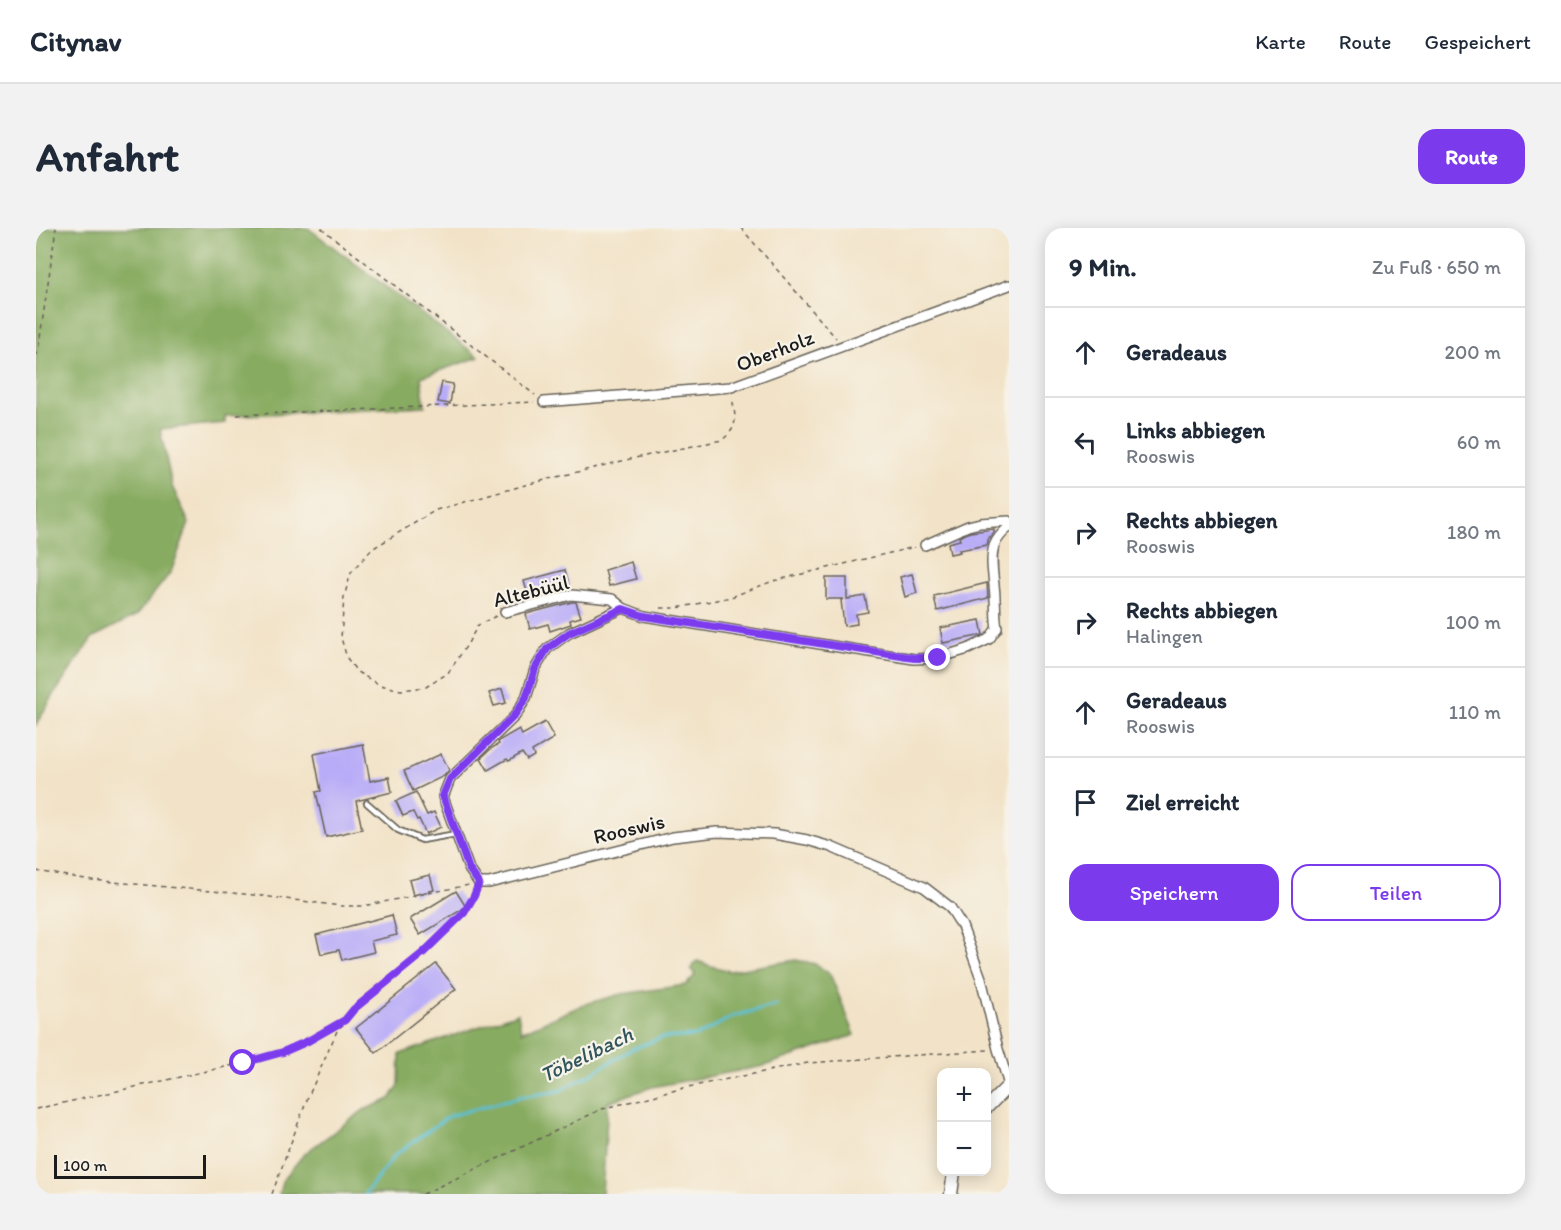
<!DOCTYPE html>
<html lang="de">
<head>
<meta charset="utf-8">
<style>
	body { margin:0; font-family:Itim,sans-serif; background:#f2f2f3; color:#1f2937 }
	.controls { position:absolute; right:18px; bottom:18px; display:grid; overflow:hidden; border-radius:12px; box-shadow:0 3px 15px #0003 }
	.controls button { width:54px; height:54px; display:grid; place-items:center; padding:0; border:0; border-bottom:2px solid #e0e1e3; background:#fff; color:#1f2937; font:30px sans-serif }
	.scale { position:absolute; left:18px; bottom:15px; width:152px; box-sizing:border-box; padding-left:6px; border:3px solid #1c1c1c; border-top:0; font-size:16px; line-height:21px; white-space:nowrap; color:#1c1c1c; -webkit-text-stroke:4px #f7f3e8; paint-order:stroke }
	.stop { position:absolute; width:18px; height:18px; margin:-14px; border:4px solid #7c3aed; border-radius:50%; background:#fff }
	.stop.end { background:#7c3aed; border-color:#fff; box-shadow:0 2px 6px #0008 }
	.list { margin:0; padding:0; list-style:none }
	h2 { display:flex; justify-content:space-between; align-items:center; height:78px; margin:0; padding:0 24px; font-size:26px }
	h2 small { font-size:20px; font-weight:400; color:#747a83 }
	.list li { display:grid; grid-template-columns:39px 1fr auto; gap:18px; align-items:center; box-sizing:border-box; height:90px; padding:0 24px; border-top:2px solid #e0e1e3 }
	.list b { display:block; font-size:22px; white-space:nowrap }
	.list p { margin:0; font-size:20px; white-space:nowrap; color:#747a83 }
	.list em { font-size:20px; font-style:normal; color:#747a83 }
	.actions { display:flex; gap:12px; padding:18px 24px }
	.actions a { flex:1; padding:14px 0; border:2px solid #7c3aed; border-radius:18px; text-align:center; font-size:21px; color:#7c3aed }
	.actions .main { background:#7c3aed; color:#fff }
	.icon { flex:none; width:33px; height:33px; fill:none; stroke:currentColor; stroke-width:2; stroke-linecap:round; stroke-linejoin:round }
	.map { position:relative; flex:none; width:973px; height:966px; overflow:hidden; border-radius:18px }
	header { display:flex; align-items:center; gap:36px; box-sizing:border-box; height:84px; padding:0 30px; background:#fff; border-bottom:2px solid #e0e1e3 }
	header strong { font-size:28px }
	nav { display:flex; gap:33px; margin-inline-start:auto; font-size:21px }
	.intro { display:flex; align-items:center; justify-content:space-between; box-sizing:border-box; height:144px; padding:0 36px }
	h1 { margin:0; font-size:42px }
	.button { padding:15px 27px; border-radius:18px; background:#7c3aed; color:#fff; font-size:21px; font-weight:700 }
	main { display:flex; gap:36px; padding:0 36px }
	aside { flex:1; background:#fff; border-radius:18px; box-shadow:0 3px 15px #0003 }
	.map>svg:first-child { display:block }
	.forest { fill:#87ab60; stroke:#52643e; stroke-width:1.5 }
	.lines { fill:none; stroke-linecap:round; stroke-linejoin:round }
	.stream { stroke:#58c0d5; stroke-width:3 }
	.building { fill:#b8abf8 }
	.lane-casing { stroke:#676258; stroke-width:8 }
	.street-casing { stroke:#676258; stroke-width:12 }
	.secondary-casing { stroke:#676258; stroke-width:15 }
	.path { stroke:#676258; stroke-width:1.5; stroke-dasharray:4.5 4.5; stroke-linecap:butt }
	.lane { stroke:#fff; stroke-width:4.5 }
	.street { stroke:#fff; stroke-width:9 }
	.secondary { stroke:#fff; stroke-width:12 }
	.route { stroke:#7c3aed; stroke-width:8 }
	.labels { text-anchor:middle; stroke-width:4.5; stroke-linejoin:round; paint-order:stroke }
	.street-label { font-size:21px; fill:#1c1c1c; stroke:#f7f3e8 }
	.water-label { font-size:22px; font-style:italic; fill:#31555d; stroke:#f7f3e8 }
</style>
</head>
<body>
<header>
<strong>Citynav</strong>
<nav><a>Karte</a><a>Route</a><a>Gespeichert</a></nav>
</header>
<div class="intro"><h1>Anfahrt</h1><a class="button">Route</a></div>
<main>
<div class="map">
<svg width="973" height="966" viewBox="0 0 973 966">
	<rect width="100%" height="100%" fill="#f7f3e8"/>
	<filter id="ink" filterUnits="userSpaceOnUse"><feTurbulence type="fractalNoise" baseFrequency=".0167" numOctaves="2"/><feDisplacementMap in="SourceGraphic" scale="12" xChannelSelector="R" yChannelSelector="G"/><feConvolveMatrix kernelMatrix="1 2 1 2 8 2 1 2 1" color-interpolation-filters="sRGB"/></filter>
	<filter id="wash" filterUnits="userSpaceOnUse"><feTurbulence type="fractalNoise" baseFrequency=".008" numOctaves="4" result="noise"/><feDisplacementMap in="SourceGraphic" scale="24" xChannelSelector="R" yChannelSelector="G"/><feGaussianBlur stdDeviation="1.35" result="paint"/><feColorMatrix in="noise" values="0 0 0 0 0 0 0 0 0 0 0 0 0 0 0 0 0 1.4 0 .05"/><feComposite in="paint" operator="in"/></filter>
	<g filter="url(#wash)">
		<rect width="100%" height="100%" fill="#f2e3c8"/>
		<g class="forest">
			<polygon points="0,0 272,0 443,129 385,149 389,178 189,188 189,195 124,201 136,258 153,295 135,344 101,387 56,410 19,465 0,497"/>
			<polygon points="760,732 779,736 794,746 819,807 728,838 616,859 572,874 566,966 243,966 246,953 268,926 328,882 354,871 363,857 364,826 482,785 485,804 549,776 586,766 650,757 659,747 655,741 661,733 675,738 694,743"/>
		</g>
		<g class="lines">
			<polyline class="stream" points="329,966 359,927 413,888 484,869 523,863 555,846 596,821 625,810 661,808 698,788 741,777"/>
		</g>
		<g id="blocks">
			<g class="building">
				<polygon points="406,154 417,156 414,176 402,174"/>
				<polygon points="958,301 958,304 955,309 953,309 951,317 923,322 924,324 914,326 912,315 924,312 923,309 934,304"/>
				<polygon points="595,334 600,351 573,358 569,342"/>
				<polygon points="529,342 534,360 493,371 488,353"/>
				<polygon points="876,346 881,365 869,369 864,349"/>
				<polygon points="790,350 811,350 811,371 829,368 832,384 820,386 821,396 808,398 805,372 808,371 790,371"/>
				<polygon points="951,355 952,370 901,383 898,368"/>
				<polygon points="536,374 540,374 545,389 534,392 535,396 514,403 512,396 494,401 490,386"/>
				<polygon points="944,392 947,407 907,415 904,400"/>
				<polygon points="466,461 470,475 458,478 453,465"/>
				<polygon points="509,494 518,510 496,523 498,528 491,532 486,525 473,533 471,531 452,542 445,530 456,520 463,516 462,514 464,512 483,501 486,507"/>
				<polygon points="327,516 334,553 353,549 356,564 320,573 326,601 290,609 280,564 285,563 278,526"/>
				<polygon points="405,526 413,542 408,548 377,563 368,543"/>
				<polygon points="380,564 391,587 398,584 405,599 390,606 383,591 381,592 377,584 367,588 360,573"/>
				<polygon points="394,647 398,662 377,667 373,652"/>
				<polygon points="420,663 430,679 384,707 374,691"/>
				<polygon points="356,687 361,707 335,713 338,724 306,732 303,722 285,726 280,707"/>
				<polygon points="400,736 420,761 340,825 320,800"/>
			</g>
		</g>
	</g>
	<g filter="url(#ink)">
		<use href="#blocks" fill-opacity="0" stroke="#676258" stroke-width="1.5"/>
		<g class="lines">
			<g class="lane-casing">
				<polyline id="lane" points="331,575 362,602 386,612 420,606"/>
			</g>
			<g class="street-casing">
				<g id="street">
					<polyline points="508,174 695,159 973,57"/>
					<polyline points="889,317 932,298 944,295 973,293"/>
					<polyline points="587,380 533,405 511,421 499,441 490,470 479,488 414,551 407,569 433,641 443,655 453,655 637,609 681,604 738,606 771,612 795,619 888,659 914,679 926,698 945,750 962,821 973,857"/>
					<polyline points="469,384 535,367 576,371 587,380 608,388 878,431 902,430 932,421 953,411 961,400"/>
					<path d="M961,400C959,390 960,382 959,371C959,354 953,334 958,318C961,310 967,304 973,299"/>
				</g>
			</g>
			<g class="secondary-casing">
				<g id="secondary">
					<polyline points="951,879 973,857"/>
					<polyline points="915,966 918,944"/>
				</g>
			</g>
			<g class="path">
				<polyline points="285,0 499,167"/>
				<polyline points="705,0 800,110"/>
				<polyline points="0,127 2,123 20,0"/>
				<polyline points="201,187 498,174"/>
				<polyline points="625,380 641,380 695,369 737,353 879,319"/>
				<path d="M460,388L442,397L431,417L412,445L390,459L365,462L344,457L321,444L311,430L305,410L308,369L315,345L336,321L400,282L493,256L594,231L686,212C704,198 699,189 696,169"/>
				<polyline points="0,643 56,652 218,667 305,678 327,678 433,657"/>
				<polyline points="0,881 207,835 247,824 272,813 308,793"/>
				<polyline points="236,966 270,874 301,803 318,781 388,724 428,685 440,663"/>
				<polyline points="387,966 566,881 652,859 772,835 952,822"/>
			</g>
			<use href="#lane" class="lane"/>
			<use href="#street" class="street"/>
			<use href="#secondary" class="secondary"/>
		</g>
	</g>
	<g class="lines" filter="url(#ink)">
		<polyline class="route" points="207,835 247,824 272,813 309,792 318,781 388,724 428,685 438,668 443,655 433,641 407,568 414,551 478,488 490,470 499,441 511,421 533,405 587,381 608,388 878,430 902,430"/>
	</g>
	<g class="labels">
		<g class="street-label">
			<text transform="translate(739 123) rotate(-21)" y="7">Oberholz</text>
			<text transform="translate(495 363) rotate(-14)" y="7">Altebüül</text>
			<text transform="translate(593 601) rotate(-13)" y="7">Rooswis</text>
		</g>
		<g class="water-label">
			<text transform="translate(550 826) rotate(-26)" y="8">Töbelibach</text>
		</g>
	</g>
</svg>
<div class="controls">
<button>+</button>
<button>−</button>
</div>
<div class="scale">100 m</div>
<div class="stop" style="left:207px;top:835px"></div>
<div class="stop end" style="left:902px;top:430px"></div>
</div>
<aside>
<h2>9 Min.<small>Zu Fuß · 650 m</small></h2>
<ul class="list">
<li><svg class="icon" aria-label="ahead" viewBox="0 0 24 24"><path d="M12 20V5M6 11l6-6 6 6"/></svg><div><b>Geradeaus</b></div><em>200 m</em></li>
<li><svg class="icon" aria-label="left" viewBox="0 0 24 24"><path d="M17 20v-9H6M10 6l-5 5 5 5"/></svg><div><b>Links abbiegen</b><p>Rooswis</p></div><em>60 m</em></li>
<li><svg class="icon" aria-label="right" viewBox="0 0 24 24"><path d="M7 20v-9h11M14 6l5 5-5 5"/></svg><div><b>Rechts abbiegen</b><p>Rooswis</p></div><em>180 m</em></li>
<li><svg class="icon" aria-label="right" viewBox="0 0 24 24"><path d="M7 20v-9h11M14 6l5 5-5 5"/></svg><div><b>Rechts abbiegen</b><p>Halingen</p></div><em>100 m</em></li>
<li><svg class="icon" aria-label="ahead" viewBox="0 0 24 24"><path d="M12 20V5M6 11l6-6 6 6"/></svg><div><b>Geradeaus</b><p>Rooswis</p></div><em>110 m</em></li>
<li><svg class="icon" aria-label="arrive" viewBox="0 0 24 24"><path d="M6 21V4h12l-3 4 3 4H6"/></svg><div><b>Ziel erreicht</b></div></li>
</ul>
<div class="actions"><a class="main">Speichern</a><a>Teilen</a></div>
</aside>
</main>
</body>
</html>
